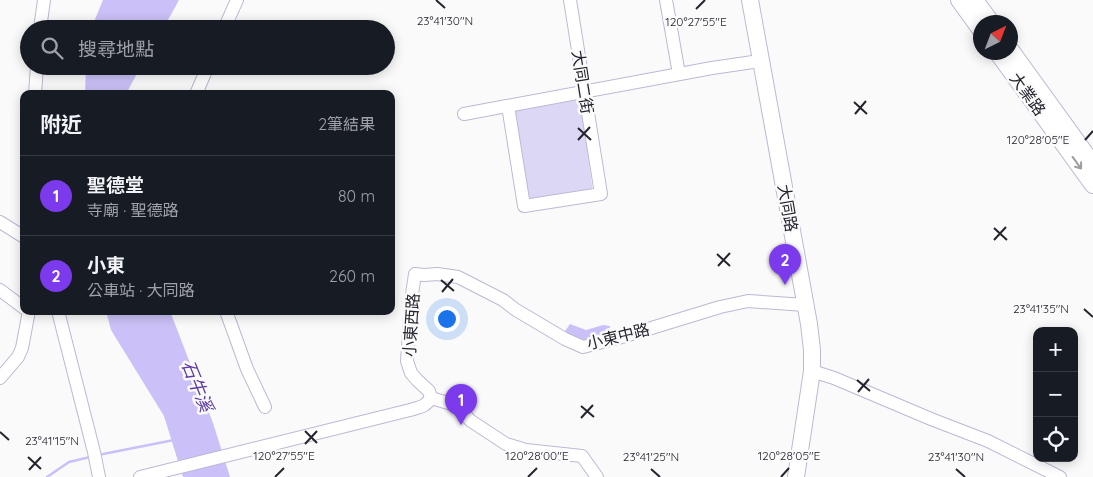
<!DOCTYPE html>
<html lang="zh-TW">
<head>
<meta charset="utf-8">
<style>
	body { margin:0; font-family:Quicksand,"Noto Sans TC",sans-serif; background:#20242c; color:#f1f3f6 }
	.controls { position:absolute; right:15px; bottom:15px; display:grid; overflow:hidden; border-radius:10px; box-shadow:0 2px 12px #0003 }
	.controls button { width:45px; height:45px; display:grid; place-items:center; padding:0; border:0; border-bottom:1px solid #363941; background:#171b24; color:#f1f3f6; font:25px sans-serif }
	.compass { position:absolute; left:973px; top:15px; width:45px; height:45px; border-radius:50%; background:#171b24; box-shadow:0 2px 12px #0003; rotate:42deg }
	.you { position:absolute; left:446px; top:318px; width:18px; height:18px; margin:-12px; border:4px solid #fff; border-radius:50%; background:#1a73e8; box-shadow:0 0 0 8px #1a73e833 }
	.badge { display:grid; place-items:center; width:32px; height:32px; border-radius:50%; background:#7c3aed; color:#fff; font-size:16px; font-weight:700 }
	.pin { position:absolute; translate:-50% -41px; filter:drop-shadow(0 1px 2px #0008) }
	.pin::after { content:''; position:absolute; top:26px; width:18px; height:15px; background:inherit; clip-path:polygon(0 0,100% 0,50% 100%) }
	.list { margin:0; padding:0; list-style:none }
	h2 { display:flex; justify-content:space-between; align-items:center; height:65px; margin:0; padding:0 20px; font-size:21px }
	h2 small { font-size:16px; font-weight:400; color:#9ea1a6 }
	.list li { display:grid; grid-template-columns:32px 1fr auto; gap:15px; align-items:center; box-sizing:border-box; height:80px; padding:0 20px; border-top:1px solid #363941 }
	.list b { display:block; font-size:19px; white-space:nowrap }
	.list p { margin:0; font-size:16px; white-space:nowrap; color:#9ea1a6 }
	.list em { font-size:16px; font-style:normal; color:#9ea1a6 }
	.icon { flex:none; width:28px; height:28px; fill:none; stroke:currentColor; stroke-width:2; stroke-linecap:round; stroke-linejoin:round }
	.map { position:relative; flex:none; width:1093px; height:477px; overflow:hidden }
	.search { position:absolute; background:#171b24; box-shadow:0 2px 12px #0003; left:20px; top:20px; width:375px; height:55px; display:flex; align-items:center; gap:12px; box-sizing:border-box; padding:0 18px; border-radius:28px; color:#9ea1a6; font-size:19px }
	.panel { position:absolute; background:#171b24; box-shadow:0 2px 12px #0003; left:20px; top:90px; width:375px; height:225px; border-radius:10px }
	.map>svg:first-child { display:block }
	.green { fill:#dcd7f5 }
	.water { fill:#cbc0f7 }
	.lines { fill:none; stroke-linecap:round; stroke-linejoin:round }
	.stream { stroke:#cbc0f7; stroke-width:2.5 }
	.minor-casing { stroke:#bdb8d4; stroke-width:14 }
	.major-casing { stroke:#bdb8d4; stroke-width:18 }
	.minor { stroke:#fff; stroke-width:12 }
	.major { stroke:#fff; stroke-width:16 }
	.oneway { stroke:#9d9ca0 }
	.ticks { fill:none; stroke:#25232d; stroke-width:2 }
	.labels { text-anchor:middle; stroke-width:5; stroke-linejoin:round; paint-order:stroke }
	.street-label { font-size:16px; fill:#25232d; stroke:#fafafa }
	.water-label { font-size:18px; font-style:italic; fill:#5e3ca2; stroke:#fafafa }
	.ticks-label { font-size:12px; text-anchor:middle; fill:#25232d; stroke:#fafafa; stroke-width:5; stroke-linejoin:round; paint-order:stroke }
</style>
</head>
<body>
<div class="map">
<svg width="1093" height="477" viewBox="0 0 1093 477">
	<rect width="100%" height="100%" fill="#fafafa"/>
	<polygon class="green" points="580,99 593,192 526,201 514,108"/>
	<g class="water">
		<polygon points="103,0 179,0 163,29 91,29"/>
		<polygon points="86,66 141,66 126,94 85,94"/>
		<polygon points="106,311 170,311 213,423 230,477 183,477 164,416 111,330"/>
		<polygon points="570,324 586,330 603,325 610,326 609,334 585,340 563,334"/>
	</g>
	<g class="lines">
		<g class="stream">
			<polyline points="98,455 174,440"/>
			<polyline points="47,477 69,462 90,457"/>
		</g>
		<g class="minor-casing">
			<g id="minor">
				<polyline points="666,0 679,74"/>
				<polyline points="40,29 44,0"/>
				<polyline points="224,29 237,0"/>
				<polyline points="35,94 37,66"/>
				<polyline points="196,94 208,66"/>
				<polyline points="508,106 524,206 601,194 570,0"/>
				<polyline points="464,114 712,68 760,61"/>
				<polyline points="0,222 24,237"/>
				<polyline points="0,290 24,308"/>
				<polyline points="58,311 94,452 99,477"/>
				<polyline points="226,311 247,369 265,407"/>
				<polyline points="812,371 834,378 931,419 988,441 1060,477"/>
				<polyline points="0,378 18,357 22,348 29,311"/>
				<polyline points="431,398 429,391 417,380 411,373 407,361 411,301 415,274 424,275 437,274 458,277 503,300 516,310 565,339 583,347 622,337 720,307 748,301 805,305"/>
				<polyline points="431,398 455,405 471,421 506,444 526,450 582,456 597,477"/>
				<path d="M140,477L410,410C420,407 425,407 431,398"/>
			</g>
		</g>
		<g class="major-casing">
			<g id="major">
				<polyline points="750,0 809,324 812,350 812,371 796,477"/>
				<polyline points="959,0 980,29"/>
				<polyline points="975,0 991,22"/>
				<polyline points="1010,49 1093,164"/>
				<polyline points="997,52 1093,185"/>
			</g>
		</g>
		<use href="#minor" class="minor"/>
		<use href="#major" class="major"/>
	</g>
	<defs><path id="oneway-shaft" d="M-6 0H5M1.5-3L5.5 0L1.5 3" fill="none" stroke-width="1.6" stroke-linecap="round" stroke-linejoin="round" transform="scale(1.25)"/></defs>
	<use class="oneway" href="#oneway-shaft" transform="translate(1077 163) rotate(54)"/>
	<path class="ticks" d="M436,0L445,8M696,9L705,0M854,102L867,114M855,114L866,101M578,128L591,140M578,140L590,127M1085,140L1093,131M994,228L1007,240M994,240L1006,227M717,254L730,266M718,266L730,253M441,280L454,291M442,292L453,279M1084,309L1093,317M857,380L870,391M858,392L869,379M581,406L594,417M581,418L593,405M305,431L317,443M0,432L9,440M305,444L317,431M28,457L41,469M651,469L660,477M956,469L965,477M29,470L41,457M275,477L284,468M528,477L537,468M781,477L789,468"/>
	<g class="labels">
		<g class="street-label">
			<text transform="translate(583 82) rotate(81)" y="6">大同二街</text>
			<text transform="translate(1028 94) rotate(54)" y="6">大業路</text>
			<text transform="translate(788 208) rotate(80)" y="6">大同路</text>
			<text transform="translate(411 325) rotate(-86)" y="6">小東西路</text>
			<text transform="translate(618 336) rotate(-14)" y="6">小東中路</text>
		</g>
		<g class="water-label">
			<text transform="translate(197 386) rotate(68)" y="6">石牛溪</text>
		</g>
	</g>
	<g class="ticks-label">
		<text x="445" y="25">23°41'30"N</text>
		<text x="696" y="26">120°27'55"E</text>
		<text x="1038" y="144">120°28'05"E</text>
		<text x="1041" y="313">23°41'35"N</text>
		<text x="52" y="445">23°41'15"N</text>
		<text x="284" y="460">120°27'55"E</text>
		<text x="537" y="460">120°28'00"E</text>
		<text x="789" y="460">120°28'05"E</text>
		<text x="651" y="461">23°41'25"N</text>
		<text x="956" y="461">23°41'30"N</text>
	</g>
</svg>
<div class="controls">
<button>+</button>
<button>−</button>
<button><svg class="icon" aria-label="locate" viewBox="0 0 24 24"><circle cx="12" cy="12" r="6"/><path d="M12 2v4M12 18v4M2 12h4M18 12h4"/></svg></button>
</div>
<svg class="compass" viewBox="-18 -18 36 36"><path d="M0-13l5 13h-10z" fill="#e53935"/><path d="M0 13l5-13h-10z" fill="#9ea1a6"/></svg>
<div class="you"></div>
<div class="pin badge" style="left:461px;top:425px">1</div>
<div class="pin badge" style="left:785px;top:285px">2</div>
<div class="search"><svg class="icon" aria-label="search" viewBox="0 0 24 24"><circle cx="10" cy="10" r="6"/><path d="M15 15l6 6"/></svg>搜尋地點</div>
<section class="panel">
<h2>附近<small>2筆結果</small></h2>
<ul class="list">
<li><span class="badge">1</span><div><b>聖德堂</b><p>寺廟 · 聖德路</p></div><em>80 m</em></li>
<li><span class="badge">2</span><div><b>小東</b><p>公車站 · 大同路</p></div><em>260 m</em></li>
</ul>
</section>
</div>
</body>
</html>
